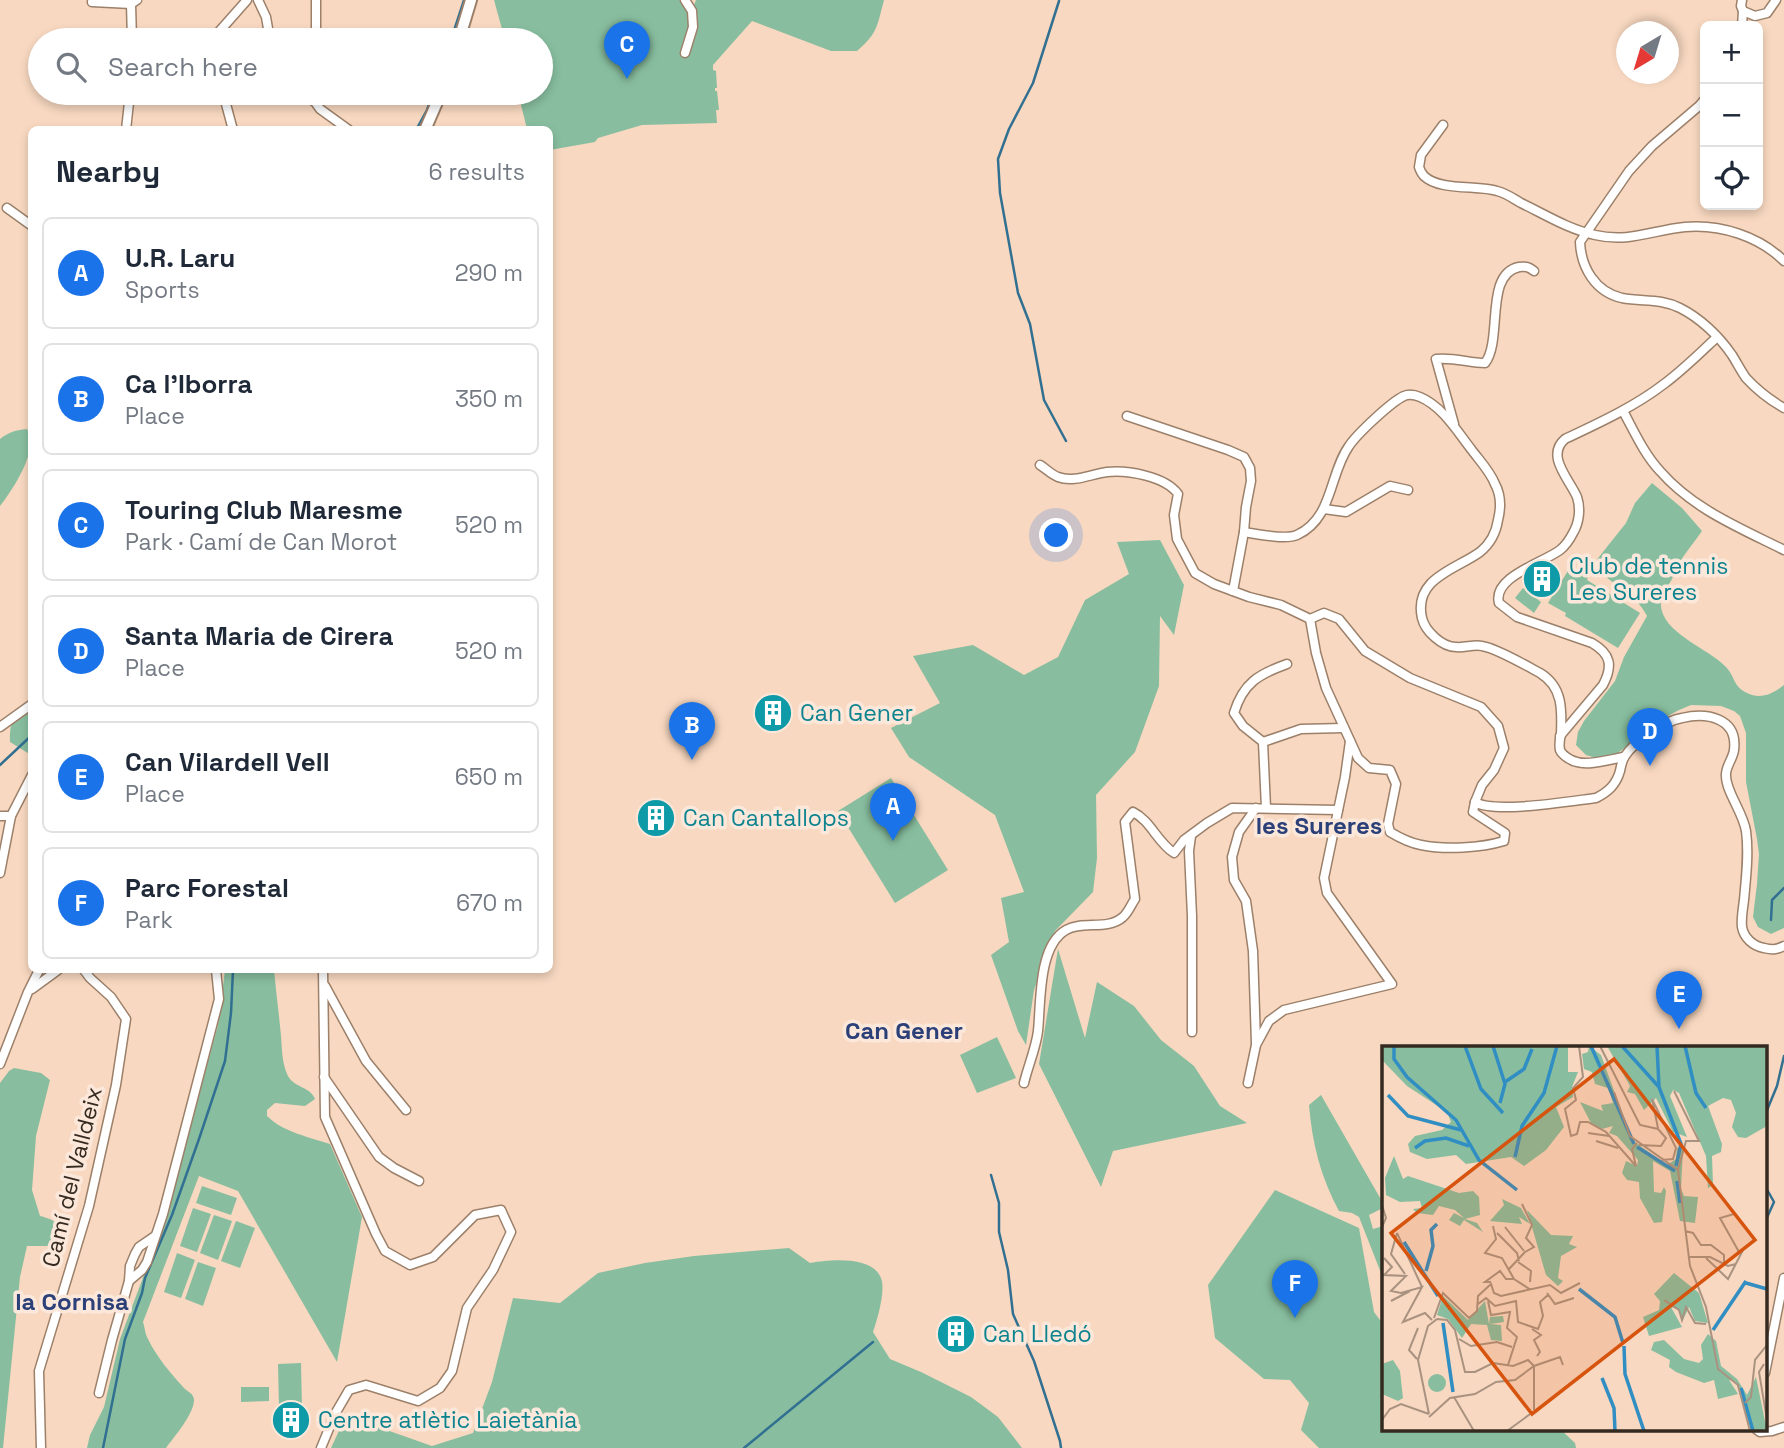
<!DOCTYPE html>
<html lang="en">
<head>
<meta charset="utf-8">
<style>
	body { margin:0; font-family:"Space Grotesk",sans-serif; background:#f6f6f7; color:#1f2937 }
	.controls { position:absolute; right:21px; top:21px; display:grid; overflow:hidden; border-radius:10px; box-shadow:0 4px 10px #0003 }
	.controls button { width:63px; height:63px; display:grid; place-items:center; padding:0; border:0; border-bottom:2px solid #e0e1e3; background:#fff; color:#1f2937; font:35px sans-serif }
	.compass { position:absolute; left:1616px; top:21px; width:63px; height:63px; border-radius:50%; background:#fff; box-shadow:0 4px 10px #0003; rotate:218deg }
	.you { position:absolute; left:1057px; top:536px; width:24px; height:24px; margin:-18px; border:5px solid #fff; border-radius:50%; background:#1a73e8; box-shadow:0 0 0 10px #1a73e833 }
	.badge { display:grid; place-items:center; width:46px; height:46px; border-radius:50%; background:#1a73e8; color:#fff; font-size:23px; font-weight:700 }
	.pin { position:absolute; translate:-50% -58px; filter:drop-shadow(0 2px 4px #0008) }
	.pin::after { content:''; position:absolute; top:37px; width:24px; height:21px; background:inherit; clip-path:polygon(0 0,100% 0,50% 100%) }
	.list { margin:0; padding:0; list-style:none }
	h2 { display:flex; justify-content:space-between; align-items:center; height:91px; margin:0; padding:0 28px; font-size:30px }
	h2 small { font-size:23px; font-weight:400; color:#747a83 }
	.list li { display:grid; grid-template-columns:46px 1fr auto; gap:21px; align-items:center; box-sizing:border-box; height:112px; margin:0 14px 14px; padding:0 14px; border:2px solid #e0e1e3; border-radius:10px }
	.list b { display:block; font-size:26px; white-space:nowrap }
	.list p { margin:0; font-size:23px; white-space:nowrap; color:#747a83 }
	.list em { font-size:23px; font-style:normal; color:#747a83 }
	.icon { flex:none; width:38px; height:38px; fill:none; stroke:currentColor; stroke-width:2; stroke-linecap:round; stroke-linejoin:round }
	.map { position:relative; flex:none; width:1784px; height:1448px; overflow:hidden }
	.search { position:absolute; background:#fff; box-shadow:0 4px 10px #0003; left:28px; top:28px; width:525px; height:77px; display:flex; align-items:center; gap:18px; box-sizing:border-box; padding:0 24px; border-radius:38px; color:#747a83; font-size:26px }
	.panel { position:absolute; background:#fff; box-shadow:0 4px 10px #0003; left:28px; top:126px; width:525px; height:847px; border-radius:10px }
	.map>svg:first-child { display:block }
	.green { fill:#88be9f }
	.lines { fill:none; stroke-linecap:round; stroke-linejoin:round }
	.stream { stroke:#327092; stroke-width:2.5 }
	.street-casing { stroke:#9c806a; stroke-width:11 }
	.secondary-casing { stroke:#9c806a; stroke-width:14 }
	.street { stroke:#fff; stroke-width:8 }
	.secondary { stroke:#fff; stroke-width:10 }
	.labels { text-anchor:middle; stroke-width:7; stroke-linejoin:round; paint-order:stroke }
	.culture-label { font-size:23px; fill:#0d838f; stroke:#fbe8da; text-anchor:start }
	.street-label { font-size:23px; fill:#352a20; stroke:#fbe8da }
	.neighbourhood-label { font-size:24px; font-weight:bold; fill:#2b4079; stroke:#fbe8da }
	.inset-river { fill:none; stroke:#318ec3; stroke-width:3.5 }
	.inset-road { fill:none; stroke:#aa9280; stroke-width:2 }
	.view { fill:#d6540e; fill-opacity:0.15; stroke:#d6540e; stroke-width:3.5 }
	.inset-edge { fill:none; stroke:#352a20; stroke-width:3.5 }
</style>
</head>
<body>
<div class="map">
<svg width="1784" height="1448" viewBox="0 0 1784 1448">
	<rect width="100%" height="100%" fill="#f8d8c0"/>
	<g class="green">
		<path d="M494,0H683L692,10L696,0H884C877,26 878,33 857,51H831L752,21L713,65V70L716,71L717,88H715V91H717L719,110H716L717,123L642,125L598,138L595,142L550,150V130L527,129L518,93H541V40H505Z"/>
		<path d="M27,429C40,449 13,489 0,506V439C9,432 16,430 27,429Z"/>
		<path d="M1652,483L1682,508L1702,531C1696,540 1689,548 1683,557C1678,565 1675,573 1671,581C1667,587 1662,594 1661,600C1657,632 1709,648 1726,667C1734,675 1734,687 1745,692C1759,700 1772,695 1784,685V928L1771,934L1758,927L1753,917L1757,884L1759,854L1757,839L1746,782V733L1740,716L1734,711L1721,706L1691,705L1679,710L1653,724L1629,745L1612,757L1599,759L1586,755L1576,745L1578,732L1584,721L1615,681L1624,657L1647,616C1635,592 1612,586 1595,566V562L1626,523L1635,503Z"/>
		<polygon points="1160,540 1184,585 1174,635 1160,616 1159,686 1135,752 1096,795 1097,858 1093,892 1055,931 1034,990 1026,1045 1018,1031 991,955 1009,942 1001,898 1024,892 995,815 909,757 891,728 940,703 913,656 973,645 1024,675 1058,657 1085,600 1129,574 1117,542"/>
		<polygon points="1571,566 1588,577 1587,580 1640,613 1618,648 1565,616 1566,613 1548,603"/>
		<polygon points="1523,588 1541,602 1534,613 1515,598"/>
		<path d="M31,700V755L10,742C9,720 15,713 31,700Z"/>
		<polygon points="891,778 948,870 895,903 838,811"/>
		<polygon points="1058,949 1085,1038 1097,982 1134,1006 1161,1040 1194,1066 1220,1106 1247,1123 1113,1151 1101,1187 1039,1064"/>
		<path d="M225,970H274C276,992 279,1014 281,1036C282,1049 282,1062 287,1074C293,1088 310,1086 315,1099L305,1106L275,1103L267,1110V1116C283,1132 309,1137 330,1144L362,1217L337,1362L238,1191L199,1176L143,1322C145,1328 145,1334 148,1339C156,1356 171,1374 184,1388C188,1392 194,1394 194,1400C194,1414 174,1437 166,1448H87L90,1435L104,1407L120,1339L163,1224L218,1025Z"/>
		<polygon points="997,1037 1016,1078 977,1093 960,1055"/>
		<path d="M14,1068L41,1073L50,1080L36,1136L32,1190L40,1216C52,1219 65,1224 65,1239L56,1246H27L20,1277L3,1448H0V1083L9,1071Z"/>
		<path d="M1321,1095L1383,1203V1208L1369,1215L1373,1229L1383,1226V1278L1359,1217L1352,1213L1339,1211C1321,1178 1312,1143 1309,1105Z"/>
		<polygon points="202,1186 237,1198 231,1215 196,1203"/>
		<polygon points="1275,1190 1359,1228 1374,1312 1383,1324 1383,1429 1560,1429 1575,1443 1576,1448 1319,1448 1301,1430 1309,1403 1290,1380 1264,1379 1215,1338 1208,1285"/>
		<polygon points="193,1208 211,1214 197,1252 180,1246"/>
		<polygon points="214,1215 232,1221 218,1260 200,1253"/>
		<polygon points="236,1221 255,1228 240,1268 221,1261"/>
		<path d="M789,1248L810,1263C828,1260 872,1255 881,1278C886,1291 877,1320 873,1332L890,1359L921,1372L971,1397L998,1417L1022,1448H331L344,1420L352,1414L381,1428L432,1446L473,1433L492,1382L513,1298L560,1303L598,1273L645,1263L694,1256Z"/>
		<polygon points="177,1253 195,1260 181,1298 164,1292"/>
		<polygon points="198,1262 216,1268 203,1306 185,1299"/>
		<polygon points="301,1363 302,1408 279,1409 278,1364"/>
		<polygon points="241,1387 269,1387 269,1401 241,1402"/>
	</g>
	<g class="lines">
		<g class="stream">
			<polyline points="1059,1 1033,83 1009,129 998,159 1000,193 1018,293 1030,324 1044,400 1066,441"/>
			<polyline points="451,40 464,0"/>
			<polyline points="416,130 427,110 433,93"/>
			<polyline points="0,765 32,735"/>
			<polyline points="1771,920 1772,900 1784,888"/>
			<polyline points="1765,1115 1777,1086 1784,1056"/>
			<polyline points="991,1175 999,1203 999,1232 1008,1270 1013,1314 1034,1361 1060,1441 1061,1448"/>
			<polyline points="1765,1186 1774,1202 1765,1222"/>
			<polyline points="103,1448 125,1339 142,1293 145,1278 172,1215 199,1139 225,1061 231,1013 233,970"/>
			<polyline points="744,1448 873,1342"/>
		</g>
		<g class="street-casing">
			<g id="street">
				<polyline points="258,0 266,17 270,40"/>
				<polyline points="1742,0 1741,6 1743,11 1755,16 1767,13 1776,0"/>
				<polyline points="92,2 131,4 137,0"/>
				<polyline points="131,4 132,40"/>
				<polyline points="1742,26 1743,11"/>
				<polyline points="214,40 217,34 247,0"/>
				<polyline points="316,40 316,0"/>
				<polyline points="685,53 693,27 692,11 685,0"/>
				<polyline points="223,93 233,130"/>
				<polyline points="300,93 315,102 320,109 349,130"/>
				<path d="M1705,99L1699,106L1652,146L1629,171L1580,242C1581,267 1595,292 1622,298C1643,302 1660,298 1680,308C1700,318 1719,336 1732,355C1737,363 1741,371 1746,378C1757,390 1770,400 1784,408"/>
				<path d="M1443,125L1421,155L1419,167C1420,170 1422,174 1424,176C1439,191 1478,185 1497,191C1506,193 1514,199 1521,203C1546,215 1568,229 1595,235C1629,243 1653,230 1685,227C1720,224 1759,236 1784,261"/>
				<polyline points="126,130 130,93"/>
				<polyline points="7,208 32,226"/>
				<path d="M1623,411C1634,431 1644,454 1660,471C1693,509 1740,528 1784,550"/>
				<polyline points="1127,416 1228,450 1244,457 1250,468 1251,481 1246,507 1244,532 1233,591"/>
				<path d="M1454,424L1436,359C1454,357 1469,363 1485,363C1503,340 1484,274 1519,267C1526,266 1529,267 1534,271"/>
				<path d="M1040,465C1045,468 1052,475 1058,477C1074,483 1091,474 1107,472C1127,470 1165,476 1178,494L1174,515L1177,539L1195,573L1214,584L1249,597L1281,605L1310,619L1324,613L1339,619L1365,651L1410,678L1481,707L1498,726L1504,748L1494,770L1482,785L1475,802C1494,814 1571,801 1596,798C1608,792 1616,785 1620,771C1621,766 1622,760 1625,756C1635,741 1664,721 1682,718C1707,712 1738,718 1734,750C1733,759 1725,767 1726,776C1726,792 1743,812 1746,831C1749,853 1746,878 1744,900C1743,908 1741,919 1742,927C1744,938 1753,946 1764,948C1772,950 1776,950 1784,946"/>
				<polyline points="1324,509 1346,512 1390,486 1408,490"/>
				<path d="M1244,532C1256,534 1286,540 1297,535C1333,519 1329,474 1349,446C1357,434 1391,402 1404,396C1409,394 1415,395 1420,397C1442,406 1457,431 1471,449C1479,460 1490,471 1495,484C1501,495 1501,508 1498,520C1496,533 1490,544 1480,552C1457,569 1413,578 1422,618C1425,631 1442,647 1456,647C1465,648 1474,644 1482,646C1496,648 1527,666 1540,673C1563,687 1562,710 1561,734C1560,738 1559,745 1560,750C1562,755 1571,761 1577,762C1589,766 1611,759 1624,757"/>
				<path d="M1310,619L1316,653L1326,688L1358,758L1369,768L1390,770L1396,784L1388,824L1390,832C1400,838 1410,843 1421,845C1445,850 1481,848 1504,841L1505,833L1473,812L1475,802"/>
				<polyline points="0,727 32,704"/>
				<path d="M1560,736L1603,685C1613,666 1611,654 1592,643L1517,617L1499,603C1492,577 1543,563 1560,550C1565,546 1570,539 1573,533C1579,523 1581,509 1577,497C1570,480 1545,456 1565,439C1599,423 1634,407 1664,384C1683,370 1700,353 1717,337"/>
				<polyline points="1263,742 1301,729 1344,728"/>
				<path d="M1266,808L1263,742L1243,726L1234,713C1243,683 1259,674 1287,664"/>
				<polyline points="0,816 11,816"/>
				<polyline points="1191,836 1189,851 1192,916 1192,1032"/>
				<polyline points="0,873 11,816 32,775"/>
				<polyline points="325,986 366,1061 406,1110"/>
				<polyline points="32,989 58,970"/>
				<polyline points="1256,1043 1253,951 1246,901 1234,880 1232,857 1239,832 1256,808"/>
				<polyline points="0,1064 28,992 39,970"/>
				<polyline points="324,1077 379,1157 394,1168 419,1181"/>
				<path d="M1024,1083C1028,1066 1036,1048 1038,1031C1041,1002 1038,946 1066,930C1083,920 1107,931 1123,917C1128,913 1131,905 1135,899L1125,822L1133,812C1151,821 1157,842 1174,853L1184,840L1207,823L1232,808L1338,810"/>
				<polyline points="1248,1083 1256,1045 1269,1021 1284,1010 1392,984 1327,893 1324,878 1345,777 1350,741"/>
				<polyline points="129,1281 142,1270 147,1262 163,1214 219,999 216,970"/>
				<polyline points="1765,1373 1784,1278"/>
				<polyline points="99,1393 112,1340 129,1281 130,1266 135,1254 139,1247 155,1236"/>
				<polyline points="1756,1429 1760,1432 1772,1431 1784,1427"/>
				<polyline points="41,1448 39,1371 89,1206 116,1085 126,1019 111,997 90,978 84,970"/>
				<polyline points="321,1448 335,1414 349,1390 366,1385 418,1401 440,1388 452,1371 467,1308 493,1270 511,1232 501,1210 475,1215 433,1257 410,1265 385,1251 376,1234 325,1117 323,970"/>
			</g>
		</g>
		<g class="secondary-casing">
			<g id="secondary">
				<polyline points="459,40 471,0"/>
				<polyline points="425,130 441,93"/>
			</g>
		</g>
		<use href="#street" class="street"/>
		<use href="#secondary" class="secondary"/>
	</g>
	<defs>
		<g id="building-disc" transform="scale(2.0125)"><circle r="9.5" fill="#0f9aa8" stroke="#fbe8da"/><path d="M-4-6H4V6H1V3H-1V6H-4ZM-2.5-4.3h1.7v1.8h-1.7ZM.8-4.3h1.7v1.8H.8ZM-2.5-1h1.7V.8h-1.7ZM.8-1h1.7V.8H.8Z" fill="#fff"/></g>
	</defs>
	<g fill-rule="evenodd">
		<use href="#building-disc" x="1542" y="579"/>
		<use href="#building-disc" x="773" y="713"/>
		<use href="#building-disc" x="656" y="818"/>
		<use href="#building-disc" x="956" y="1334"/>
		<use href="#building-disc" x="291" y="1420"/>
	</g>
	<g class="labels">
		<g class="culture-label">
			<text x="1569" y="574">Club de tennis<tspan x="1569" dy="26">Les Sureres</tspan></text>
			<text x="800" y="721">Can Gener</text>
			<text x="683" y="826">Can Cantallops</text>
			<text x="983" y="1342">Can Lledó</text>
			<text x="318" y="1428">Centre atlètic Laietània</text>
		</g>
		<g class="street-label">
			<text transform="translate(72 1177) rotate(-76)" y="8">Camí del Valldeix</text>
		</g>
		<g class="neighbourhood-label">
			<text x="1319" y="834">les Sureres</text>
			<text x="904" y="1039">Can Gener</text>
			<text x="72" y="1310">la Cornisa</text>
		</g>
	</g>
	<g transform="translate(1382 1046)">
		<rect width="385" height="385" fill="#f8d8c0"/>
		<path d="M0,0H186V26H196L190,41L191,51L174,61L182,81L164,104L142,120L129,111L84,118L74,109L45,113L28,106L26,98L33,90L60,84L69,76L65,66L25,40L0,14ZM207,0L219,9L250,94L285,119L294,113L295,102L301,103L299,143L302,150L316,151L313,177L298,175L288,125L271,115L272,146L279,147L282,141L284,145L280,176L272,177L258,152L257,136L245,134L240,127L244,115L255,120L256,114L235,90L227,87L231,80L220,83L209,77L198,56L221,65L219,59L231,57L226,42L213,38L210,26L202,23L200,8L206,6ZM225,0H385V80L364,92L356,91L350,81L354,67L349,54L341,52L326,60L340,98L339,106L330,110L331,139L326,142L324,110L297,47L291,44L288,50L305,91L291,86L274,52L262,64L253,48L245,46L248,40ZM12,110L21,133L26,130L77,147L91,145L97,151L98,169L83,173L95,177L101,186L82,174L78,180L67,174L72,167L82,172L73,164L57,160L51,169L35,167L31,163L40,162L38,155L18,156L4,149L3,132ZM120,153L139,162L148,178L137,171L140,178L108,175L122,159ZM145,164L169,189L191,190L187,198L195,201L179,210L176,232L181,235L176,240L164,229ZM292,227L317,247L326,277L313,275L307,261L301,274L297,264L289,261L300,281L267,290L261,271L277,264L278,255L272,248ZM61,250L86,274L103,255L107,278L108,271L121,270L122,276L108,278L119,279L120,295L109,294L105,279L89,278L80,292L66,273L55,269ZM326,288L334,295L339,320L355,333L365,349L374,331L385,385H369L354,336L347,334L356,348L336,353L332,334L322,337L294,326L287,321L288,314L269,304L272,296L282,294L302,313L317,317L321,313L319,299ZM11,314L18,325L21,352L16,355L0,348V318ZM46 337a9 9 0 1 1 18 0a9 9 0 1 1-18 0Z" fill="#88be9f"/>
		<path class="inset-river" d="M12,0V13L25,31L74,74L97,114L135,144M83,0L99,43L121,67M111,0L123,38L118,57M209,0L252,98M240,0L277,41L299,98L294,120M275,0L277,41M303,0L314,47L324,62M123,36L142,23L150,3M6,49L26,70L79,84M255,101L293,125M33,102L43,95L64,92L87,100M133,111L140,80L162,47L175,0M295,135L298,157M22,196L56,250M44,225L51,200L49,184L55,178M364,237L385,243M197,243L233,271L241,297M61,277L71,346M331,284L364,235M242,300L243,328L262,385M220,332L232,362L233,385M359,342L371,385"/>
		<path class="inset-road" d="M197,0L201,31L191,42L194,54L183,63L189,90L195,88L198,76H206L224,86L254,120L250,103L255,97M218,0L258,79L276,83L284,92L279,100L257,99M292,45L317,95H304L296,124L308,220L324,261L336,323L356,339L368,385M232,46L248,90L296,124M276,82L270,53L294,102L291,113L280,114M206,87L227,90M214,95L236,102M140,158L150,179L144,192L152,201L143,206M0,159L4,172L0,181M352,168L338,172L357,206M111,180L114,193L103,207L120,212L132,233L149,244M123,181L142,205M303,185L311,187L319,199H329L342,209V219M15,187L40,241M15,187L9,208L23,228M115,187L135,207L137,215M0,194V221M306,211H328L346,220L354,218M2,212L10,221L2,229L24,230L9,245L19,247L40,241L21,276L43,267L50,274M324,212L346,233L362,202M136,216L149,225L148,236M127,223L143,206M109,236H103L118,225L124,233H131M165,247L173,258L192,252M282,254L297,264L300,274L304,261L313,277L324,278M9,255L28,245M106,255L109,269L128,266L125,282L135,291L126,319M96,258L104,252L113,260L134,255L136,276L156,283L161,270L158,256L166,249M52,272L61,247L87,272L95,265L96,250L109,238L112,247L119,250L168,239L179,247L198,237M55,273L65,274L73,284L83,326H93L111,317L131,320L146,314L152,320M150,283L159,289L152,294L158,306L155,310M77,293L89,300L115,296L130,301M35,313L27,304L36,282M382,318L377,326L385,374M72,351L92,385M363,357L369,351L373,314L385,299M152,364V320M47,368L36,314L46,280L55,273M47,371L68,352L93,348L114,336L133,334L152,320L178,311L181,319M0,374L8,363L19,358L47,368M125,385L151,366"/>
		<path class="view" d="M232,13L373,194L150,368L9,187Z"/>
		<rect width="385" height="385" class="inset-edge"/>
	</g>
</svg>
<div class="controls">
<button>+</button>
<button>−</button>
<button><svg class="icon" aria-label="locate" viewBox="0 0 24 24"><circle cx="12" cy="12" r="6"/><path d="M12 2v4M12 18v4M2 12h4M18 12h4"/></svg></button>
</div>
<svg class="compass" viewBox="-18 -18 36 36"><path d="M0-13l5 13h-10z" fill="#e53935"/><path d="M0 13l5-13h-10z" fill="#747a83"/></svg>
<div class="you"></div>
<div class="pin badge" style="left:893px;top:841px">A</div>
<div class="pin badge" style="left:692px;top:760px">B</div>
<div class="pin badge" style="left:627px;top:79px">C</div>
<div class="pin badge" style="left:1650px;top:766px">D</div>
<div class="pin badge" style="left:1679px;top:1029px">E</div>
<div class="pin badge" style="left:1295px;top:1318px">F</div>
<div class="search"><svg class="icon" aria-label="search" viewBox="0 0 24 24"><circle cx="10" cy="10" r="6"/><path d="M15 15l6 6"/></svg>Search here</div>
<section class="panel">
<h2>Nearby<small>6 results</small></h2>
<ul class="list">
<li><span class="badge">A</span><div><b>U.R. Laru</b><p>Sports</p></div><em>290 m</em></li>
<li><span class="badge">B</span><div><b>Ca l'Iborra</b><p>Place</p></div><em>350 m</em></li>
<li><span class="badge">C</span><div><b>Touring Club Maresme</b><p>Park · Camí de Can Morot</p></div><em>520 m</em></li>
<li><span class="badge">D</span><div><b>Santa Maria de Cirera</b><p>Place</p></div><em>520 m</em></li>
<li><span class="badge">E</span><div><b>Can Vilardell Vell</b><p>Place</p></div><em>650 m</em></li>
<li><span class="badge">F</span><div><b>Parc Forestal</b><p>Park</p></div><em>670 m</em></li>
</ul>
</section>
</div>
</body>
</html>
